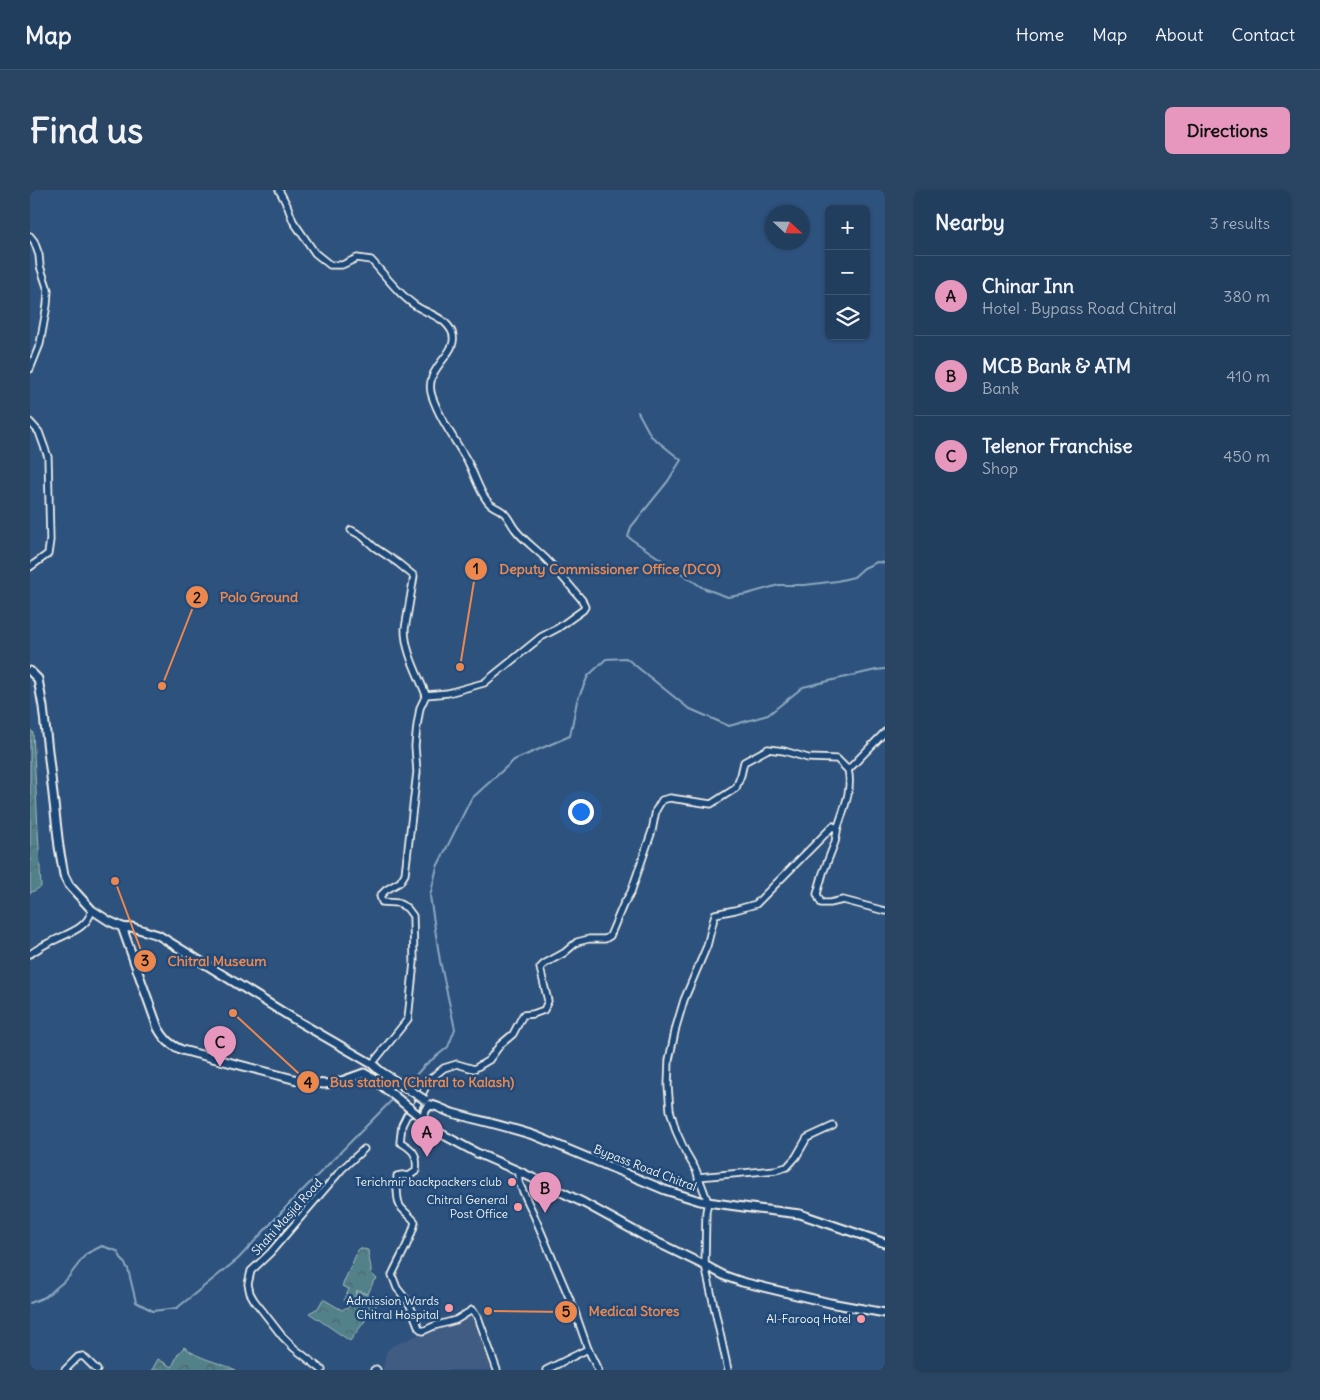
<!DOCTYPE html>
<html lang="en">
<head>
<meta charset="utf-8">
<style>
	body { margin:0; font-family:Delius,sans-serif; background:#2a4564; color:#f1f3f6 }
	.controls { position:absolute; right:15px; top:15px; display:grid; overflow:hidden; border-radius:8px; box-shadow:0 1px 4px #0004 }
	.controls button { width:45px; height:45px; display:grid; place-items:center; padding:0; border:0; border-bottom:1px solid #3f5773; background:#223e5e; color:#f1f3f6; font:25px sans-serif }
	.compass { position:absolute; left:735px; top:15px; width:45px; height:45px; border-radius:50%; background:#223e5e; box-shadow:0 1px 4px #0004; rotate:112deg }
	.you { position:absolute; left:550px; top:621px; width:18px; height:18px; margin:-12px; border:4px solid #fff; border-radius:50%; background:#1a73e8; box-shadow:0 0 0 8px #1a73e833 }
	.badge { display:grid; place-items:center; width:32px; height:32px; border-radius:50%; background:#e797bd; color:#111; font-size:16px; font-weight:700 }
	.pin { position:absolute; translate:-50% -41px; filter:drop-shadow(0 1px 2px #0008) }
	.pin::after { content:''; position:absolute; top:26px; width:18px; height:15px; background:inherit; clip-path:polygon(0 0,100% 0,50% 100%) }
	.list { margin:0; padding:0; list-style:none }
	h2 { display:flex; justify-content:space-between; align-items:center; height:65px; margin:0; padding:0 20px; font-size:21px }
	h2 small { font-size:16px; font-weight:400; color:#a2aebc }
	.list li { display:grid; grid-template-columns:32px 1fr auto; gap:15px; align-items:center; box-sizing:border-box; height:80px; padding:0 20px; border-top:1px solid #3f5773 }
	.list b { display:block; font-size:19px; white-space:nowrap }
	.list p { margin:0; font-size:16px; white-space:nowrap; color:#a2aebc }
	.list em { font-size:16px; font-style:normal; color:#a2aebc }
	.icon { flex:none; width:28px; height:28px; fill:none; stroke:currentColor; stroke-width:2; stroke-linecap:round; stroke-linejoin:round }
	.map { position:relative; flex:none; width:855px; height:1180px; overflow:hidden; border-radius:8px }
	header { display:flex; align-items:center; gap:30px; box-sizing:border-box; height:70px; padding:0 25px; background:#223e5e; border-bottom:1px solid #3f5773 }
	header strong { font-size:24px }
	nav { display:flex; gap:28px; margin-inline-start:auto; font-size:18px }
	.intro { display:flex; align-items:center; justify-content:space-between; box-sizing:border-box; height:120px; padding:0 30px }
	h1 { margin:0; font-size:35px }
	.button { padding:12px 22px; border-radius:8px; background:#e797bd; color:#111; font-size:18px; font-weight:700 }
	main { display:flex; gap:30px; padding:0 30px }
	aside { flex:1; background:#223e5e; border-radius:8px; box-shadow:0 1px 4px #0004 }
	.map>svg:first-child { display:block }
	.built { fill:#405b83 }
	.forest { fill:url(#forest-crowns); stroke:#a4b9b9 }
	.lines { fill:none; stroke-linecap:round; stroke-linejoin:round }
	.stream { stroke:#8ca8be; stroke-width:2 }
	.minor-casing { stroke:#f4f1e8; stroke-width:9 }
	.tertiary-casing { stroke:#f4f1e8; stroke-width:11 }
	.minor { stroke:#1f4a7a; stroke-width:5.5 }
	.tertiary { stroke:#1f4a7a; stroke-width:7 }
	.tertiary-bridge-casing { stroke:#f4f1e8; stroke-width:11; stroke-linecap:butt }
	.tertiary-bridge { stroke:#1f4a7a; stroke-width:7 }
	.poi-dot { fill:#ff9aa2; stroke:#1f4a7a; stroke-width:2 }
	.labels { text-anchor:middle; stroke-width:5; stroke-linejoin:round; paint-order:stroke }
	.street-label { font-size:12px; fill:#f4f1e8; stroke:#1f4a7a }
	.poi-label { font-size:12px; fill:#f4f1e8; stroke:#1f4a7a; text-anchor:end }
	.leader { fill:none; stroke:#ec874e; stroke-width:2 }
	.callout-dot { fill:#ec874e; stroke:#1f4a7a; stroke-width:2 }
	.mark-label { font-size:15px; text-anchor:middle; font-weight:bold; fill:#111 }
	.callout-label { font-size:14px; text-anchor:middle; font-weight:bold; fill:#ec874e; stroke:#1f4a7a; stroke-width:5; stroke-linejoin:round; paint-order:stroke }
</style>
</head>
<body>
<header>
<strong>Map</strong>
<nav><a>Home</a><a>Map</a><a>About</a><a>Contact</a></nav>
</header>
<div class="intro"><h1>Find us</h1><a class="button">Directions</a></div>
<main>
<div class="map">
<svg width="855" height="1180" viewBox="0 0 855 1180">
	<defs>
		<pattern id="forest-crowns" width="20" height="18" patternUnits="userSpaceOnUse" patternTransform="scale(1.25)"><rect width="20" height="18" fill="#53818a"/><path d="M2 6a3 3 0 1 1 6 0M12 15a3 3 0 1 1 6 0" fill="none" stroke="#4e676b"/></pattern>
	</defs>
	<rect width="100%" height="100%" fill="#2e527e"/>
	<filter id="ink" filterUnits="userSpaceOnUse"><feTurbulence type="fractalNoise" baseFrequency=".02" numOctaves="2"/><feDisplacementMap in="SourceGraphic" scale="10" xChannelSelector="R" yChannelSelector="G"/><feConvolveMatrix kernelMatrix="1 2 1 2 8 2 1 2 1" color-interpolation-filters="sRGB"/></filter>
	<g filter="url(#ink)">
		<polygon class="built" points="443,1122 458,1159 460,1180 353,1180 356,1162 362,1156"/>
		<g class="forest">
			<polygon points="0,539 3,543 11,697 0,703"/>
			<path d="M329,1058L338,1060C338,1067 342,1077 341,1083L347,1089L344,1090L338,1104L329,1101L349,1112L320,1151L279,1123L288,1118L293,1109L312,1120L323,1114L328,1101L327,1100L323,1112L314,1111L319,1099L312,1096Z"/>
			<path d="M154,1157C168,1169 189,1172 206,1180H122L128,1169L142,1177L148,1164Z"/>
		</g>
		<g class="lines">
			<g class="stream">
				<polyline points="608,222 621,246 651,270 638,291 601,337 598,347 673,398 698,407 717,404 749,395 775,395 807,391 824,387 834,378 847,372 855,373"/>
				<polyline points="377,895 394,876 418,857 425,839 410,771 400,706 407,677 441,609 484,570 540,546 547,511 558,486 576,469 596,468 658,518 699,536 738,525 773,497 846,480 855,479"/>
				<polyline points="366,906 373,898"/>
				<polyline points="0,1113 15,1107 37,1089 56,1064 72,1056 87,1061 98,1079 106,1112 123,1121 147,1118 208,1069 259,1014 363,909"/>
			</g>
			<g class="minor-casing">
				<g id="minor">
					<path d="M249,0L257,15L263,31L285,63L300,75H312L327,68L341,70C355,85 368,104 386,116C398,124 415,127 422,142C431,164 392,177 402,206C410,230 426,251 438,272C444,283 450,304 459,313C463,317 470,319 474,323C479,328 481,334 485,339C493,350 505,358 515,368C528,381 540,396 552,410L555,417L553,420L528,438L511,447L454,493L418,503L396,505L390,518L387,536L385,556L387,582L375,684L370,692L356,700L350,706L352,712L368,713L377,718L383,726L384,772L378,829L342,874"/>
					<polyline points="0,46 4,51 9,65 10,76 18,100 17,115 10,154 0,179"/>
					<polyline points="0,232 9,242 18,267 20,350 18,364 0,377"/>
					<path d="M321,340L332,346L344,357L368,373L384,386L375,439C375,462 388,484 396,505"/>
					<path d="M807,640C813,621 823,599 818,580L855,542"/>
					<path d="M0,764C8,759 16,753 25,750C41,742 57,738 62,720"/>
					<polyline points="488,981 489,993 503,1023 544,1119 558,1159 568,1180"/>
					<polyline points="668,987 746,980 757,977 766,967 777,948 803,936"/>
					<polyline points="35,1180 48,1167 53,1166 67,1180"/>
					<polyline points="292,1180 264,1158 252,1146 224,1110 220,1103 218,1094 221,1081 240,1063 312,979 334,959"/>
					<polyline points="344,1180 346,1179 347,1180"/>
					<path d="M467,1180L448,1127L442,1120L426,1130L404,1136L393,1141L389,1138L379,1113L367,1098L362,1085C370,1067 381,1051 385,1032C381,1026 374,1022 370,1016C366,1008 367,995 367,986L372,985L379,986L386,981C388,965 384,960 370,952L372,935L377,925L383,923L399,890L414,878L427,874L444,879L459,870L470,855L483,844L493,825L503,824L514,820L518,811L510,778L514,774L534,763L547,752L559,749H575L580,746L593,715L601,702L622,641L626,620L632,610L640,608L681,614L706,598L711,585L714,572L738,559L754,561L778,568L807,569L818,580"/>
					<polyline points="516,1180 558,1159"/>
					<polyline points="698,1180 675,1075 676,1022 678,1012 666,980 655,961 646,941 640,920 638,896 639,870 646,837 654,810 677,756 685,724 705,720 726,714 803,636 806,638 807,642 805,652 793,683 787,704 791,713 800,713 813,710 855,721"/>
				</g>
			</g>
			<g class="tertiary-casing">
				<g id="tertiary">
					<path d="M0,481L8,489L13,517L29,657L34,685L39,695L62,720L79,731L92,737L128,838C134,849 140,855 152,860L271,891L294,894L306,893L334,883L341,887"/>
					<polyline points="92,737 97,738 102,737 128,745 264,829 342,874 350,881"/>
					<polyline points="400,915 396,919 392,928 395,935 447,963 488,981 554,1013 614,1046 680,1078 695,1086 712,1092 800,1113 855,1123"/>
					<path d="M400,915C409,916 417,922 426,924C452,931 479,937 506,946L635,1000L670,1011L728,1019L770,1024L855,1053"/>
				</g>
			</g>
			<use href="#minor" class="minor"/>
			<use href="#tertiary" class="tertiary"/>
			<g class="tertiary-bridge-casing">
				<g id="tertiary-bridge">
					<polyline points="350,881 395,910"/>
					<polyline points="341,887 388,925"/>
				</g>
			</g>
			<use href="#tertiary-bridge" class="tertiary-bridge"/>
		</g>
	</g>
	<g class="poi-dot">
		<circle cx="482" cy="992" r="5"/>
		<circle cx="488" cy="1017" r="5"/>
		<circle cx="419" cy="1118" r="5"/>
		<circle cx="831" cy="1129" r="5"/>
	</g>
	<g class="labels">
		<g class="street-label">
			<text transform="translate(615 978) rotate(21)" y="4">Bypass Road Chitral</text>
			<text transform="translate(257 1027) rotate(-48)" y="4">Shahi Masjid Road</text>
		</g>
		<g class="poi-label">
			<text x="472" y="996">Terichmir backpackers club</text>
			<text x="478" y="1014">Chitral General<tspan x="478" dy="14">Post Office</tspan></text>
			<text x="409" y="1115">Admission Wards<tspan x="409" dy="14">Chitral Hospital</tspan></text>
			<text x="821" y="1133">Al-Farooq Hotel</text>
		</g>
	</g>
	<path class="leader" d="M430 477L446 379M132 496L167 407M85 691L115 771M203 823L278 892M458 1121L536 1122"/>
	<g class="callout-dot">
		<circle cx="430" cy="477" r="5"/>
		<circle cx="132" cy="496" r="5"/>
		<circle cx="85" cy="691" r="5"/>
		<circle cx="203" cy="823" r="5"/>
		<circle cx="458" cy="1121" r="5"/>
		<circle cx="446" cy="379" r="12"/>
		<circle cx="167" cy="407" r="12"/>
		<circle cx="115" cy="771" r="12"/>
		<circle cx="278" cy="892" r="12"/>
		<circle cx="536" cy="1122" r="12"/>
	</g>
	<g class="mark-label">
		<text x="446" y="384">1</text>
		<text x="167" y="413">2</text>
		<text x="115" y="776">3</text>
		<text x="278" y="898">4</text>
		<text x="536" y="1127">5</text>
	</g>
	<g class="callout-label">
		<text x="580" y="384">Deputy Commissioner Office (DCO)</text>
		<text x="229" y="412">Polo Ground</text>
		<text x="187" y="776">Chitral Museum</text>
		<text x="392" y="897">Bus station (Chitral to Kalash)</text>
		<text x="604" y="1126">Medical Stores</text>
	</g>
</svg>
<div class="controls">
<button>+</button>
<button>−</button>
<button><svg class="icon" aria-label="layers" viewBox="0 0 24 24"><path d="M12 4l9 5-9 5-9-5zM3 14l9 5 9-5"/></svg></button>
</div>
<svg class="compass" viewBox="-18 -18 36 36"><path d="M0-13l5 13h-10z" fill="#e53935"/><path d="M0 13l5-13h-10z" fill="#a2aebc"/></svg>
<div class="you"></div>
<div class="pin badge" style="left:397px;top:967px">A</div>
<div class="pin badge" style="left:515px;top:1023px">B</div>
<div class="pin badge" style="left:190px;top:877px">C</div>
</div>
<aside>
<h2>Nearby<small>3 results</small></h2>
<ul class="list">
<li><span class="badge">A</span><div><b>Chinar Inn</b><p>Hotel · Bypass Road Chitral</p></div><em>380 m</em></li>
<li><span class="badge">B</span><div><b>MCB Bank &amp; ATM</b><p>Bank</p></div><em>410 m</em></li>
<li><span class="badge">C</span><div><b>Telenor Franchise</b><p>Shop</p></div><em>450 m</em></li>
</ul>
</aside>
</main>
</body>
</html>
